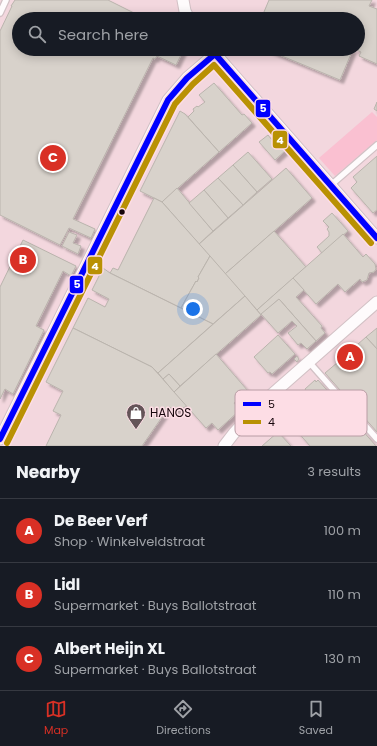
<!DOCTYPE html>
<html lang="en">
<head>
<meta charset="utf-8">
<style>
	body { margin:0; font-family:Poppins,sans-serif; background:#20242c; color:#f1f3f6 }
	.you { position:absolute; left:193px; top:309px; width:14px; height:14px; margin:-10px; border:3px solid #fff; border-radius:50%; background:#1a73e8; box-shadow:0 0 0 6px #1a73e833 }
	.badge { display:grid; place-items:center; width:26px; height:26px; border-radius:50%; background:#d93025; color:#fff; font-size:13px; font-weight:700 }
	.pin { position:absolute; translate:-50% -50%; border:2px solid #fff; box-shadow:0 1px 4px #0006 }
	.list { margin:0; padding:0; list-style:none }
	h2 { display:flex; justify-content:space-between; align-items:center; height:52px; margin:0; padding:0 16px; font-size:17px }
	h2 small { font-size:13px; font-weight:400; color:#9ea1a6 }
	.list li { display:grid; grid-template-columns:26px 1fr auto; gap:12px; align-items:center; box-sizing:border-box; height:64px; padding:0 16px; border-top:1px solid #363941 }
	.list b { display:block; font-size:15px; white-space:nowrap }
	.list p { margin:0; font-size:13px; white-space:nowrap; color:#9ea1a6 }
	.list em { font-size:13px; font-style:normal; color:#9ea1a6 }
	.icon { flex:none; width:22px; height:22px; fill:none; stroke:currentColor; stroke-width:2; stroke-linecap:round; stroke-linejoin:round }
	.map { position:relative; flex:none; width:377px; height:446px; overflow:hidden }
	.search { position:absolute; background:#171b24; box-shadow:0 2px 10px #0003; left:12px; right:12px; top:12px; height:44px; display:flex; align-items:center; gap:10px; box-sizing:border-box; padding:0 14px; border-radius:22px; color:#9ea1a6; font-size:15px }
	.sheet { height:244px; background:#171b24 }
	nav { display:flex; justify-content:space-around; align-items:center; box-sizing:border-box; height:56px; border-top:1px solid #363941; background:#171b24; font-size:11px; color:#9ea1a6 }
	nav a { display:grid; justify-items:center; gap:2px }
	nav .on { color:#d93025 }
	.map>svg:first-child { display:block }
	.built { fill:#f3d7de; fill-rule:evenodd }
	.green { fill:#fac0d1 }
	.building { fill:#d8d2cb; stroke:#bab4ad; filter:url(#shadow) }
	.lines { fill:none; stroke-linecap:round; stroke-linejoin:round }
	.service-casing { stroke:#d2c1c5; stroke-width:8 }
	.minor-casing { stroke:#d2c1c5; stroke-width:13 }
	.service { stroke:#fefbfc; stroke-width:5.5 }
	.minor { stroke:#fefbfc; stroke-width:11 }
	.bus-1-casing { stroke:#fddde5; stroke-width:9 }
	.bus-2-casing { stroke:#fddde5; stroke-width:9 }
	.bus-1 { stroke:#00f; stroke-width:6 }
	.bus-2 { stroke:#b99103; stroke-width:6 }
	.bus-dot { fill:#16060b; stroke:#fddde5; stroke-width:1.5 }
	.labels { text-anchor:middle; stroke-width:3; stroke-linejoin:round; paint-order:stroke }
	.poi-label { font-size:12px; fill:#16060b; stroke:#fddde5; text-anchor:start }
	.key { fill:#fddde5; stroke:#b89ca4; stroke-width:1 }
	.key-label { font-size:11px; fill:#16060b }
	.line-badge { stroke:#fddde5; stroke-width:1.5 }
	.badge-label { font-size:11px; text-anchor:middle; font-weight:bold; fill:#fff }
</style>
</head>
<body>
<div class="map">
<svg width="377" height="446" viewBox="0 0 377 446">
	<defs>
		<filter id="shadow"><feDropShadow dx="3.5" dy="3.5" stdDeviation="1" flood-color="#0004"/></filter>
	</defs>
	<rect width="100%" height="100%" fill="#f6e4e8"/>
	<path class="built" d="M0,0H377V446H0ZM19,19H358V49H19Z"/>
	<polygon class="green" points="372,112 377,117 377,140 335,176 319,158"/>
	<g class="building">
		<polygon points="15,0 108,0 146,19 19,19 19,49 184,49 176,65 157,56 155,59 153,58 73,219 95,229 91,238 69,228 60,245 0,215 0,31 12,6 11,6"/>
		<polygon points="269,0 372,0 369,6 377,9 377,64 359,56 361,52 354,49 358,49 358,19 261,19"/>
		<polygon points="265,49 353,49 340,80"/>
		<polygon points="214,83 242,115 244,114 252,123 219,152 188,117 194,111 193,109 197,106 198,107 205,102 199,95"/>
		<polygon points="377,102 377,111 374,109"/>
		<polygon points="180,111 185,114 219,152 162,202 140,191"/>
		<polygon points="268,135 272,140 274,139 285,151 275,160 259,142"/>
		<polygon points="248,152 272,179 257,192 233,165"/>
		<polygon points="377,156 377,210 373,213 351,188 357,182 353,177"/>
		<polygon points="233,165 257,192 243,205 218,178"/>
		<polygon points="286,168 312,198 225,274 199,244"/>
		<polygon points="218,178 243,205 228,218 204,190"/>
		<polygon points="177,188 213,231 199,244 162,202"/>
		<polygon points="204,190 228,218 213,231 189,203"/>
		<polygon points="154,198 162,202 210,256 198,277 199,278 197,282 196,281 181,308 110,273 113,268 118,270"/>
		<polygon points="332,213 348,231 322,253 317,247 329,236 329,232 327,229 329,227 323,221"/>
		<polygon points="274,231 306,267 257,310 225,274"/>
		<polygon points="69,232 77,235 73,243 81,246 78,254 62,246"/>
		<polygon points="343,234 363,257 366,254 375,264 376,269 374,272 369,273 367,280 362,282 360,279 345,292 338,284 316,304 293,278"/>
		<polygon points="23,240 76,266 71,276 63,271 36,326 44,330 13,394 5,389 0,399 0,287"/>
		<polygon points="210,256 245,296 213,324 181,308 196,281 197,282 199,278 198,277"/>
		<polygon points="103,268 110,273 213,324 158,373 152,367 73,328 88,298 105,307 109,299 92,290"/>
		<polygon points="293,278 304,290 296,297 322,326 321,328 325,333 316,341 279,299 261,315 257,310"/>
		<polygon points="245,296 261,315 180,386 169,374 163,379 158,373"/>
		<polygon points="279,299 316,341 307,349 301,343 298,345 288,333 297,326 292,321 278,333 261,314"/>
		<polygon points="73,328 152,367 187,406 179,410 176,410 169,407 142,446 46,446 61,415 53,411 63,391 46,382"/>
		<polygon points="377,328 377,349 366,337"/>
		<polygon points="278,335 295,354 279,368 272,374 270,372 268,373 254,357"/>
		<polygon points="366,337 377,349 377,432 325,373 344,357 343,355 348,351 349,352"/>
		<polygon points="216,354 248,391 234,403 240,410 218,430 212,423 206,428 174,392"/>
		<polygon points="297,356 299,359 297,362 294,359"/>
		<polygon points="169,374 180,386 174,392 163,379"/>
		<polygon points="315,380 316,382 318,380 376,446 310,446 281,413 283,411 282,409 292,400 293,402 295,401 293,399 303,390 305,392 306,391 305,389"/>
		<polygon points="278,432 291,446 262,446"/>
	</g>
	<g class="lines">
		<g class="service-casing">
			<g id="service">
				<polyline points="0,13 6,0"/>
				<polyline points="331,185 377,145"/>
				<polyline points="309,362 377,439"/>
			</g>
		</g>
		<g class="minor-casing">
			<g id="minor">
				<polyline points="183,0 185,11 189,19"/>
				<polyline points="211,49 377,238"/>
				<polyline points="0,439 168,100 187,78 215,54"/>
				<polyline points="224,446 234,433 261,404 377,302"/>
			</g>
		</g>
		<use href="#service" class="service"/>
		<use href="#minor" class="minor"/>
		<g class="bus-1-casing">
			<polyline id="bus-1" points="0,439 168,100 187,78 215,54 377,238"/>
		</g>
		<g class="bus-2-casing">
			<polyline id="bus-2" points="7,443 175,104 193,84 214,65 371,243"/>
		</g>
		<use href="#bus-1" class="bus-1"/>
		<use href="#bus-2" class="bus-2"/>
	</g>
	<defs>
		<g id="shop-pin" transform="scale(1)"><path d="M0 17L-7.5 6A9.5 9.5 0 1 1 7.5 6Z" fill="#645458" stroke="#fddde5"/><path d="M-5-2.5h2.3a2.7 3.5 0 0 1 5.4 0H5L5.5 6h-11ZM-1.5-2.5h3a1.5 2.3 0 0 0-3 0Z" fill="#fff"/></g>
	</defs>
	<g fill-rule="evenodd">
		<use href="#shop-pin" x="136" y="413"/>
	</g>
	<circle class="bus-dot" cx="122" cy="212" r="3.5"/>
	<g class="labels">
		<g class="poi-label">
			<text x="150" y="417">HANOS</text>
		</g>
	</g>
	<rect x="235" y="390" width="132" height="46" rx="6" class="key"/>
	<rect x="243" y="402" width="18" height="4" fill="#00f"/>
	<rect x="243" y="420" width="18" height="4" fill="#b99103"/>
	<g class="key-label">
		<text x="268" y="408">5</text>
		<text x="268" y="426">4</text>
	</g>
	<g class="line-badge">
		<rect x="255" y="99" width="16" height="19" rx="4" fill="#00f"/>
		<rect x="272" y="130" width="16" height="19" rx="4" fill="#b99103"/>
		<rect x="87" y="256" width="16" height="19" rx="4" fill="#b99103"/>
		<rect x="69" y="275" width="15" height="19" rx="4" fill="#00f"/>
	</g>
	<g class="badge-label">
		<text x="263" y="112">5</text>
		<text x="280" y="144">4</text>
		<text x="95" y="270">4</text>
		<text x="77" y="288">5</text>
	</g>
</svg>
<div class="you"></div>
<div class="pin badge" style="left:350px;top:357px">A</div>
<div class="pin badge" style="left:23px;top:260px">B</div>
<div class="pin badge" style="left:53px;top:158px">C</div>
<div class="search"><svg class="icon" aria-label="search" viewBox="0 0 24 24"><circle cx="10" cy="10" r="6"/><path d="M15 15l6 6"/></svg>Search here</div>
</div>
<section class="sheet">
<h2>Nearby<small>3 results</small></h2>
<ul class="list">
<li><span class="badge">A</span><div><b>De Beer Verf</b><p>Shop · Winkelveldstraat</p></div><em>100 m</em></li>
<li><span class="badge">B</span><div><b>Lidl</b><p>Supermarket · Buys Ballotstraat</p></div><em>110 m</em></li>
<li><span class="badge">C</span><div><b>Albert Heijn XL</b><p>Supermarket · Buys Ballotstraat</p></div><em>130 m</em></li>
</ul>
</section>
<nav>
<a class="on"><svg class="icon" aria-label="map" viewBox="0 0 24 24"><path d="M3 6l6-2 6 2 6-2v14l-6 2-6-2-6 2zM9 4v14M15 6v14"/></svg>Map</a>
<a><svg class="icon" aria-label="directions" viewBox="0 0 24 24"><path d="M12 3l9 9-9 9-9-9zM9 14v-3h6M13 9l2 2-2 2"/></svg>Directions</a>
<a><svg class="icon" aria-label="saved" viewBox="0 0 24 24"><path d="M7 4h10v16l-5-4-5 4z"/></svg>Saved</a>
</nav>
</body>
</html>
